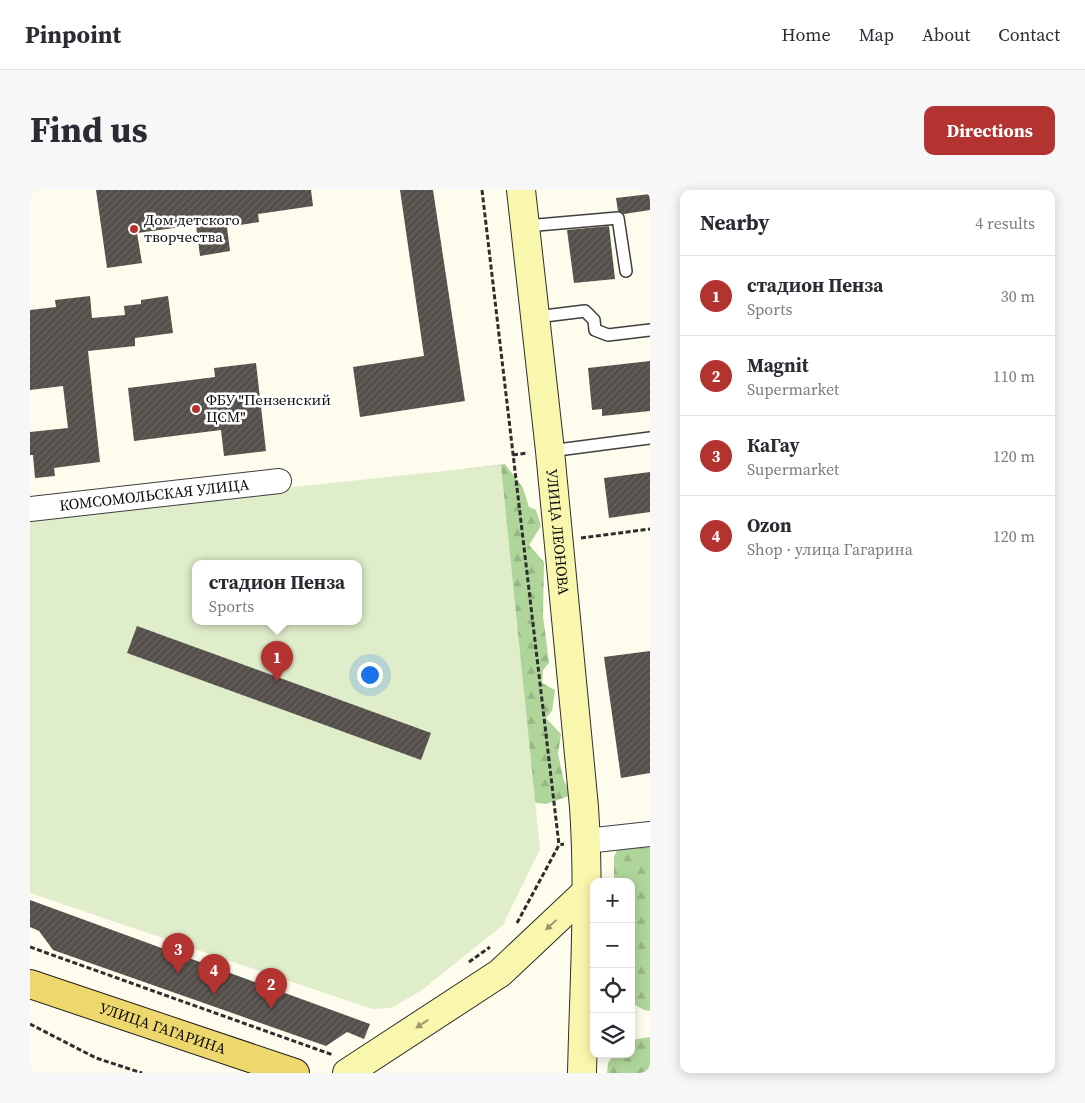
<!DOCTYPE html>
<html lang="en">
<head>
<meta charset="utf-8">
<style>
	body { margin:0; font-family:"Source Serif 4",serif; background:#f7f7f7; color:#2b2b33 }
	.controls { position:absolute; right:15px; bottom:15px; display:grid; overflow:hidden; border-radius:10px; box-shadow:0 2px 12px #0003 }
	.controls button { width:45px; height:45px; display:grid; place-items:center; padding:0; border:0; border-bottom:1px solid #e1e1e2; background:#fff; color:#2b2b33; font:25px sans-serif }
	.you { position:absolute; left:339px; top:484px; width:18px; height:18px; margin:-12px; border:4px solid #fff; border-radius:50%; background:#1a73e8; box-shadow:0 0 0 8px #1a73e833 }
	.badge { display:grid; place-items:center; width:32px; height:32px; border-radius:50%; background:#b2332f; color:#fff; font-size:16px; font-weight:700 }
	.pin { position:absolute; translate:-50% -41px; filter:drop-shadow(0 1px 2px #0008) }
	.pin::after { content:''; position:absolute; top:26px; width:18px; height:15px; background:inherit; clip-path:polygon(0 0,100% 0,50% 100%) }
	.popup { position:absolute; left:162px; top:370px; width:170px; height:65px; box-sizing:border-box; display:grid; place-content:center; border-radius:10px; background:#fff; filter:drop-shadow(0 1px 4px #0005); font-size:16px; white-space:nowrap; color:#7c7c81 }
	.popup b { font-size:19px; color:#2b2b33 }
	.popup::after { content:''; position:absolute; left:50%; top:100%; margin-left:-10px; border:10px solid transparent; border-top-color:#fff }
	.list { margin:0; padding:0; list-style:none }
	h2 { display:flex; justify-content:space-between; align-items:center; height:65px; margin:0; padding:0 20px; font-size:21px }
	h2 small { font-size:16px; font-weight:400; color:#7c7c81 }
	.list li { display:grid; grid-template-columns:32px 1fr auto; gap:15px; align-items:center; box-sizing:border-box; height:80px; padding:0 20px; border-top:1px solid #e1e1e2 }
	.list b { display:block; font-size:19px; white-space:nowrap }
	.list p { margin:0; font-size:16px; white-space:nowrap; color:#7c7c81 }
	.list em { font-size:16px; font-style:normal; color:#7c7c81 }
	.icon { flex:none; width:28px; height:28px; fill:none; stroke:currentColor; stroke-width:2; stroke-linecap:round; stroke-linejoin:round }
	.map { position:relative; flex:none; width:620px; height:883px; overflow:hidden; border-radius:10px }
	header { display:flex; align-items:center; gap:30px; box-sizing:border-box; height:70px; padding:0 25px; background:#fff; border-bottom:1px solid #e1e1e2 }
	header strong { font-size:24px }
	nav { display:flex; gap:28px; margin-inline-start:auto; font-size:18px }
	.intro { display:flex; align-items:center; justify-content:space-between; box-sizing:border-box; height:120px; padding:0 30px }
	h1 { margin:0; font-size:35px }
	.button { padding:12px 22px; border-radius:10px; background:#b2332f; color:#fff; font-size:18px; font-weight:700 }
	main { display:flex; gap:30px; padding:0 30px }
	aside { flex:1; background:#fff; border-radius:10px; box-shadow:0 2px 12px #0003 }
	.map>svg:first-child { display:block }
	.forest { fill:url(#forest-firs) }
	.pitch { fill:#dfedcb; fill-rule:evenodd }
	.building { fill:url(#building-hatch) }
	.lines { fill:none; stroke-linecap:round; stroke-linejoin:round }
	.lane-casing { stroke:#3f3f3f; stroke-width:14 }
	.street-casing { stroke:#3f3f3f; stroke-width:26 }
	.secondary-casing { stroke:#2e2e2e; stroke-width:30 }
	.primary-casing { stroke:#1d1d1d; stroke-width:30 }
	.path { stroke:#2e2e2e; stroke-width:3; stroke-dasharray:5 2.5; stroke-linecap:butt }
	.lane { stroke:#fff; stroke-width:11 }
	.street { stroke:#fff; stroke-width:24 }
	.secondary { stroke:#f9f6ad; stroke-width:28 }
	.primary { stroke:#eed86d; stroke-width:28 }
	.oneway { fill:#9a986d }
	.poi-dot { fill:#b2332f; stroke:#fff; stroke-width:2 }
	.labels { text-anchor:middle; stroke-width:5; stroke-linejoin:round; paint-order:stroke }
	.poi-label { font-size:15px; fill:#0c0c0c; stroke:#fff; text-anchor:start }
	.street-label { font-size:15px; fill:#0c0c0c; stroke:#fff }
</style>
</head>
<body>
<header>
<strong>Pinpoint</strong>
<nav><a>Home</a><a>Map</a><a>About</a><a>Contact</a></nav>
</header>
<div class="intro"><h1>Find us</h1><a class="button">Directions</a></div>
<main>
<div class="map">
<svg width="620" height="883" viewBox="0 0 620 883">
	<defs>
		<pattern id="forest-firs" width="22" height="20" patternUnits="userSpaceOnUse" patternTransform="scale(1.25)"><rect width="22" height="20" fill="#b0d59a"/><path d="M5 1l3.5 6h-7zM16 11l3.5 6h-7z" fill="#96b684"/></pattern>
		<pattern id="building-hatch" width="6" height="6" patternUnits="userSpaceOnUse" patternTransform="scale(1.25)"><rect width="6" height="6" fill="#544f4a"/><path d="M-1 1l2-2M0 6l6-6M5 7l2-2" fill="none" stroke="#686460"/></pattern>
	</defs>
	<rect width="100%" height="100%" fill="#fefced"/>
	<g class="forest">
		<polygon points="475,274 493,298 499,317 506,320 511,336 499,355 514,372 513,426 519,473 513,480 512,493 525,500 522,521 516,528 531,544 528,564 534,591 542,605 516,614 491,611 449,361 418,281"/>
		<polygon points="620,648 620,821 614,820 601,813 601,692 584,692 584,667 588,658"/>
		<polygon points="620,847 620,883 577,883 578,873 584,864 601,864 601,850"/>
	</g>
	<path class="pitch" d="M471,275L510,659L473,735L392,800L361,818L342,819L0,703V325ZM166,373H328V431H166Z"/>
	<g class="building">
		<polygon points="66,0 281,0 283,16 228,24 229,32 197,37 200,61 170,66 166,35 107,43 112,73 77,78"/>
		<polygon points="370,0 403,0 435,211 330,227 323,177 394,166"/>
		<polygon points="620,4 620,20 594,24 588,21 586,8"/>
		<polygon points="579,36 585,89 544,93 537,40"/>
		<polygon points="60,106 62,128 95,125 94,116 111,114 111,110 138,106 143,143 105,148 105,156 58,161 70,272 24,278 25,286 5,288 3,265 0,265 0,242 38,238 33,196 0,200 0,120 26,117 25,110"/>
		<polygon points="620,171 620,221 572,226 572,219 562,220 558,178"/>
		<polygon points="226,173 236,261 194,266 191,240 104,251 98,198 185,187 184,178"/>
		<polygon points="620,282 620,322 579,328 574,288"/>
		<polygon points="107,436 401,543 391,570 97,463"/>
		<polygon points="620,461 620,583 591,588 574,467"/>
		<polygon points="0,710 340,834 334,849 317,842 296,856 23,760 9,741 0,737"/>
	</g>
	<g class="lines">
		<g class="lane-casing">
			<g id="lane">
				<polyline points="496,36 588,28 596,81"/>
				<polyline points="506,127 555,121 564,130 565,140 578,145 620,140"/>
				<polyline points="520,261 620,248"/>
			</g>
		</g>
		<g class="street-casing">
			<g id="street">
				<path id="s1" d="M0,319L249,291"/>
				<polyline points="556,651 620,644"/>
			</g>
		</g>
		<g class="secondary-casing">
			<g id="secondary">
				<path id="s2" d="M491,0L520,261L554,617C560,705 554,794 552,883"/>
				<polyline points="317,883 470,783 556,702"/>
			</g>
		</g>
		<g class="primary-casing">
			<g id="primary">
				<path id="s3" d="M0,794L265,883"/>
			</g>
		</g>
		<g class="path">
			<polyline points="452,0 529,655"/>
			<polyline points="483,265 498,263"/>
			<polyline points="551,348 620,339"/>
			<polyline points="487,733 529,655 534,654"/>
			<polyline points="0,757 303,865"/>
			<polyline points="439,772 460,757"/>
			<polyline points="0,834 66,868 112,883"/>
		</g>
		<use href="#lane" class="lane"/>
		<use href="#street" class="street"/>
		<use href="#secondary" class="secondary"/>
		<use href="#primary" class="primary"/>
	</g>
	<defs><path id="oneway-solid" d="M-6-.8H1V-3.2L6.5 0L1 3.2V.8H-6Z" transform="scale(1.25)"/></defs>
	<g class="oneway">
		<use href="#oneway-solid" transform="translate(521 735) rotate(137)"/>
		<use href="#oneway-solid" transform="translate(392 834) rotate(147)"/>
	</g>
	<g class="poi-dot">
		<circle cx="104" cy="39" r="5"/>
		<circle cx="166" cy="219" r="5"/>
	</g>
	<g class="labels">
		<g class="poi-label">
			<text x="114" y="35">Дом детского<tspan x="114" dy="17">творчества</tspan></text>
			<text x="176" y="215">ФБУ "Пензенский<tspan x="176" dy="17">ЦСМ"</tspan></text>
		</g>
		<g class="street-label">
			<text dy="5" stroke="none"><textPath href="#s1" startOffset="125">КОМСОМОЛЬСКАЯ УЛИЦА</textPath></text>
			<text dy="5" stroke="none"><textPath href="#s2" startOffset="344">УЛИЦА ЛЕОНОВА</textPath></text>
			<text dy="5" stroke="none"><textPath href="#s3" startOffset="140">УЛИЦА ГАГАРИНА</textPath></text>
		</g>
	</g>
</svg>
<div class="controls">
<button>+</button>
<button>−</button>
<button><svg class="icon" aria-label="locate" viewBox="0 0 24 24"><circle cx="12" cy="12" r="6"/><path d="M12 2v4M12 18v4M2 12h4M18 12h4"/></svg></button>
<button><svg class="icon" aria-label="layers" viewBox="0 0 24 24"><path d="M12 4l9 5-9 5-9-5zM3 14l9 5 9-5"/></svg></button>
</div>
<div class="you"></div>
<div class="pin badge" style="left:247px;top:492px">1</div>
<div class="popup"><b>стадион Пенза</b>Sports</div>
<div class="pin badge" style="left:241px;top:819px">2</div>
<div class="pin badge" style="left:148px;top:784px">3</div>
<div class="pin badge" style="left:184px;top:805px">4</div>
</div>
<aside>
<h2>Nearby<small>4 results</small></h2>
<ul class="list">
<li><span class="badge">1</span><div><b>стадион Пенза</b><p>Sports</p></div><em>30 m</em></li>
<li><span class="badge">2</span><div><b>Magnit</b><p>Supermarket</p></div><em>110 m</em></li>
<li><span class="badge">3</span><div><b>КаГау</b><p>Supermarket</p></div><em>120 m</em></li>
<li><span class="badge">4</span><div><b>Ozon</b><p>Shop · улица Гагарина</p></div><em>120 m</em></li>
</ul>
</aside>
</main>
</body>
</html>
